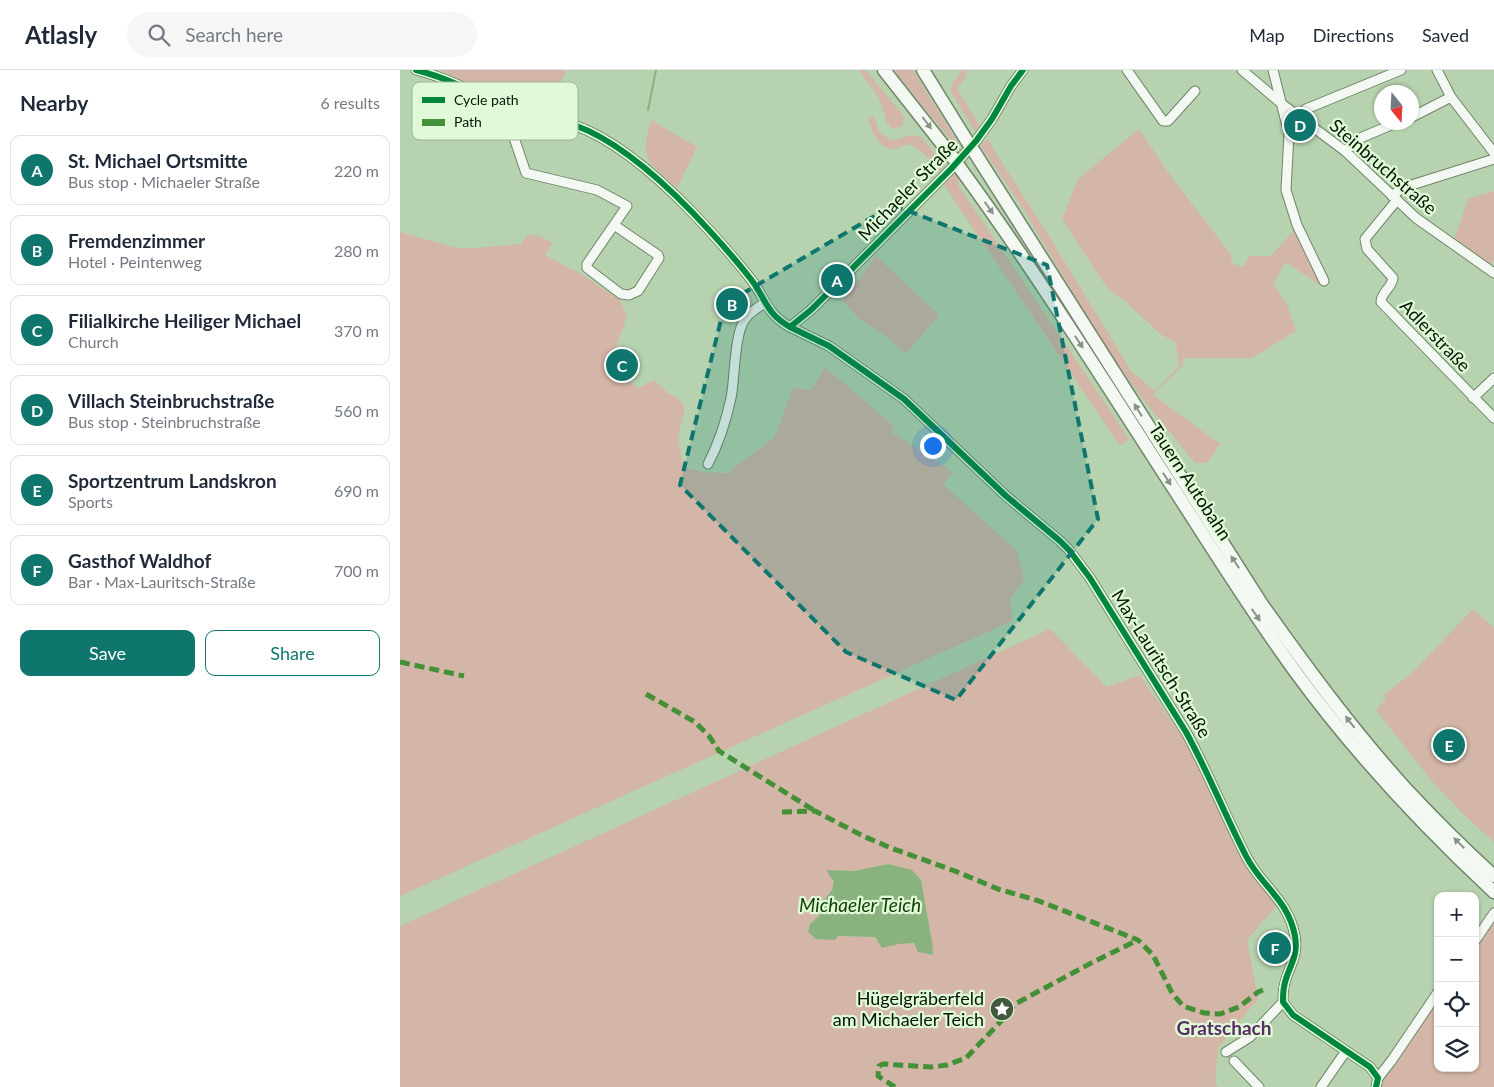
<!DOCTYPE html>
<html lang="en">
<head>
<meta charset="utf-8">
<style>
	body { margin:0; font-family:Lato,sans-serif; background:#f6f6f7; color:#1f2937 }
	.controls { position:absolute; right:15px; bottom:15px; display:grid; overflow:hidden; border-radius:10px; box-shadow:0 1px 4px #0004 }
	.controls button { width:45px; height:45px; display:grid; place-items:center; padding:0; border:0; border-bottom:1px solid #e0e1e3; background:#fff; color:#1f2937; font:25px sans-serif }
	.compass { position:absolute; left:974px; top:15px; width:45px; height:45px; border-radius:50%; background:#fff; box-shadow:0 1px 4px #0004; rotate:162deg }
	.you { position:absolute; left:532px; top:375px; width:18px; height:18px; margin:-12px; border:4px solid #fff; border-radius:50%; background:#1a73e8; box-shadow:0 0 0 8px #1a73e833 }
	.badge { display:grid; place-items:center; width:32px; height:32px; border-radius:50%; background:#0f766e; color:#fff; font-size:16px; font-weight:700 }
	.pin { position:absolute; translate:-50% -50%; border:2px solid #fff; box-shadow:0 1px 5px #0006 }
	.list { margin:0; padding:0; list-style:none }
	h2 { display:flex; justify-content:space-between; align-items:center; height:65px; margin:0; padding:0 20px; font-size:21px }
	h2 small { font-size:16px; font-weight:400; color:#747a83 }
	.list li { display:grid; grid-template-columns:32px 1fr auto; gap:15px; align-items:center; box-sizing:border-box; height:70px; margin:0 10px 10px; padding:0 10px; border:1px solid #e0e1e3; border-radius:10px }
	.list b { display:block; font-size:19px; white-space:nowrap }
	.list p { margin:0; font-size:16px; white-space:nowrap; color:#747a83 }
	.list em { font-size:16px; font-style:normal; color:#747a83 }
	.actions { display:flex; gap:10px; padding:15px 20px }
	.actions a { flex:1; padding:11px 0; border:1px solid #0f766e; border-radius:10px; text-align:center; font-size:18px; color:#0f766e }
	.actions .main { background:#0f766e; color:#fff }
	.icon { flex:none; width:28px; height:28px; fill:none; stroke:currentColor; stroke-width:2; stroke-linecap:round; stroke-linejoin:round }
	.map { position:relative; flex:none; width:1094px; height:1017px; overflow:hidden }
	header { display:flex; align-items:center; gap:30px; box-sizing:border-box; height:70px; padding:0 25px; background:#fff; border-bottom:1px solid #e0e1e3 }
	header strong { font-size:24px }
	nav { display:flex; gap:28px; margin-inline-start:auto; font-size:18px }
	.search { width:350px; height:45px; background:#f6f6f7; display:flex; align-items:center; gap:12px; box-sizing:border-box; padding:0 18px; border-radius:28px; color:#747a83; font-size:19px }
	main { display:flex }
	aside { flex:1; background:#fff }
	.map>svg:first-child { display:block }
	.green { fill:#d3b6a7; fill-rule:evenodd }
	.water { fill:#8ab27f }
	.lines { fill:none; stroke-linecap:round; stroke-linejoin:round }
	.stream { stroke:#8ab27f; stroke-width:2 }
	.minor-casing { stroke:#70856a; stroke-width:11 }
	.highway-casing { stroke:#70856a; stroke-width:15 }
	.minor { stroke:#f4f8f3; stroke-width:9 }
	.highway { stroke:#f4f8f3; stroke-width:12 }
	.highway-bridge-casing { stroke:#70856a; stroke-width:15; stroke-linecap:butt }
	.highway-bridge { stroke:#f4f8f3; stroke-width:12 }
	.quiet { stroke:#439036; stroke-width:5; stroke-dasharray:10 5; stroke-linecap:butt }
	.cycleway-casing { stroke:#e0fad9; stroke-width:9 }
	.cycleway { stroke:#00873e; stroke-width:6 }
	.oneway { fill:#889387 }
	.marked { fill:#0f766e; fill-opacity:0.2; stroke:#0f766e; stroke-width:4; stroke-dasharray:10 6; stroke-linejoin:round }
	.labels { text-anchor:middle; stroke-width:4.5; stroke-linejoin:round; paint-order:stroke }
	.street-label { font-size:18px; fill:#051702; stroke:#e0fad9 }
	.poi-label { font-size:18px; fill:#051702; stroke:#e0fad9; text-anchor:end }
	.water-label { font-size:19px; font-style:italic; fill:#134003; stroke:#e0fad9 }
	.neighbourhood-label { font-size:19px; font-weight:bold; fill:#572d62; stroke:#e0fad9 }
	.key { fill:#e0fad9; stroke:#9eb698; stroke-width:1 }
	.key-label { font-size:14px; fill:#051702 }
</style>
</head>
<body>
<header>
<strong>Atlasly</strong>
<div class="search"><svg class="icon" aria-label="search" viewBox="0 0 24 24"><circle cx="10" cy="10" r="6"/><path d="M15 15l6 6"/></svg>Search here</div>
<nav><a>Map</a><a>Directions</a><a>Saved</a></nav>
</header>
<main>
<aside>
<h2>Nearby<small>6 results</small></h2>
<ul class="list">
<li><span class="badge">A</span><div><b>St. Michael Ortsmitte</b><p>Bus stop · Michaeler Straße</p></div><em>220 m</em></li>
<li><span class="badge">B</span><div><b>Fremdenzimmer</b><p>Hotel · Peintenweg</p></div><em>280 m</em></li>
<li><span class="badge">C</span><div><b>Filialkirche Heiliger Michael</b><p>Church</p></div><em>370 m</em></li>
<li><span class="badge">D</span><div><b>Villach Steinbruchstraße</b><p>Bus stop · Steinbruchstraße</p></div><em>560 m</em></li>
<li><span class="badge">E</span><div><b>Sportzentrum Landskron</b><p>Sports</p></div><em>690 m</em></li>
<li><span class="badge">F</span><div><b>Gasthof Waldhof</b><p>Bar · Max-Lauritsch-Straße</p></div><em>700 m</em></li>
</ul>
<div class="actions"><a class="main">Save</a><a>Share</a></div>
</aside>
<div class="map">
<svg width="1094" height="1017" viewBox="0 0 1094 1017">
	<rect width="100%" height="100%" fill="#b6d2af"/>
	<g class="green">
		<polygon points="40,0 166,0 151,41 113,34 93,26"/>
		<polygon points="459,0 465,0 504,46 503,56 493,59 487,53 479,28"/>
		<polygon points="493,0 513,0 561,78 559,80"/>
		<path d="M561,0H567L565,8L557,18L580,56L575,62L550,20C552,11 559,8 561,0Z"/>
		<path d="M474,46L479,62L492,71L511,65L521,67L545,96L540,101C534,96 518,76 511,75C506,74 500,78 495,79C478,80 473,62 468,49Z"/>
		<path d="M251,50L297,77L277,118C248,90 239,92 251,50Z"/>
		<polygon points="739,59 770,105 832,186 831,193 844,197 849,186 871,186 896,158 920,215 885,192 873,214 887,234 896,261 852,288 783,288 783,295 753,325 820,374 807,393 795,393 749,337 706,279 622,137 580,75 588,69 591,73 592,77 646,161 731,301 755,321 779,296 776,273 759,263 727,233 707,218 662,149 678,109"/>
		<polygon points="555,104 558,108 558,115 729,369 720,376 552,127 544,114"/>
		<polygon points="1094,121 1094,190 1090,195 1054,170 1068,129"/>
		<path d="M0,162L57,178H76L121,174L128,164L142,167L153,173L145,185L181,204L220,230L227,246L213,285L214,302L239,318L254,310L268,323L278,328L285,338L278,366L283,397L302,402L327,403L374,368L393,318L411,320L425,297L495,357L491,362C504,369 514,377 526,385C535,391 545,395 553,403L543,414L617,481L624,510L611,528L612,551L0,826Z"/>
		<polygon points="476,186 539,245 506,284 484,265 458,248 443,231"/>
		<polygon points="1073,539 1094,558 1094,772 1064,745 1031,710 976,640 986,629 983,625 1011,604"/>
		<path d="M650,559L707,617L740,605L799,691L877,835L847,870L858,929L818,978L815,1013L818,1017H0V856ZM488,794L512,800L521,810L532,872V885L518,882L514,873L499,874L482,878L475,867L438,866L410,854L421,844L420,835L432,820L434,811L430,807L428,800L454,801Z"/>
		<polygon points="1094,850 1094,1017 980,1017 982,1010 1038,929 1038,998 1075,998 1075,877"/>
	</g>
	<polygon class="water" points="488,794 512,800 521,810 532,872 533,885 518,882 514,873 499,874 482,878 475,867 438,866 435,870 416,869 408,862 410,854 421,844 420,835 432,820 434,811 430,807 427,800 454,801"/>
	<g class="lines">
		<polyline class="stream" points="248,40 256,0"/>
		<g class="minor-casing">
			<g id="minor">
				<path d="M16,0C32,4 48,10 63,17C75,23 87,31 100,35C124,44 150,46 174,55C217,70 260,109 292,142C312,163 332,185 350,208C366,228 365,243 390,257L411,240L551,99L576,71L592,49L611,16L623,0"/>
				<polyline points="727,0 763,51 768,51 795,21"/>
				<polyline points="842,0 882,34 945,81 1016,148 1094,203"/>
				<polyline points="873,0 889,64 886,120 897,155 924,211"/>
				<polyline points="1037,0 1051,27 1094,83"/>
				<polyline points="110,39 110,56 126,103 197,120 227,136 187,194 187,198 221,224 229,225 238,221 259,188 258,185 214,155"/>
				<polyline points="898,47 906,39 1001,0"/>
				<polyline points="1012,47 1051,27"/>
				<polyline points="945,81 958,69 998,52"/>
				<polyline points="992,126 1002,118 1094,89"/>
				<path d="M997,130L965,169L967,179L993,208C992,218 981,222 981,232L1094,348"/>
				<path d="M390,257L429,276L504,329L606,426L660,471L669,480L690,508L786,662C808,702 825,745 846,786C861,816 888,829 895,866C899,889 887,898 884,917C883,922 883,927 883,932L893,945L970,997L978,1008L976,1017"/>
				<polyline points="1073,328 1094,308"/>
				<path d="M308,394C319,373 326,351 331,328C335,310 334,261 346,248C350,242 358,238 364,233"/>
				<polyline points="1075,871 1094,843"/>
				<polyline points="826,982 850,967 883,932"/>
				<polyline points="834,991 859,1017"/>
				<polyline points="978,1008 992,990 1038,922"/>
				<polyline points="921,1017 946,981"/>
			</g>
		</g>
		<g class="highway-casing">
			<g id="highway">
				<polyline points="484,0 554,89"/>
				<polyline points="523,0 567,71"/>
				<path d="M575,83L861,533C907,598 954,662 1007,720C1035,750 1064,779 1094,806"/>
				<path d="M560,98C636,202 704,311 774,419C814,481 853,544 897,604C955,683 1022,755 1094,822"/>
			</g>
		</g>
		<use href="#minor" class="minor"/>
		<use href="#highway" class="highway"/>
		<g class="highway-bridge-casing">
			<g id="highway-bridge">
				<polyline points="567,71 575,83"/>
				<polyline points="554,89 560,98"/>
			</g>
		</g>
		<use href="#highway-bridge" class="highway-bridge"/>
		<g class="quiet">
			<polyline points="0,592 64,606"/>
			<polyline points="246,624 295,652 309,666 319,681 415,741"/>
			<polyline points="382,742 415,741 463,766 491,778 555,801 598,819 639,831 738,870 753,885 772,923 783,936 804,943 820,944 839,937 858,922 863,920"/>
			<polyline points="495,1017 478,1006 479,996 483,994 531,997 547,995 566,988 603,949 615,934 693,892 738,870"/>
		</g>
		<g class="cycleway-casing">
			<g id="cycleway">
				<path d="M16,0C32,4 48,10 63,17C75,23 87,31 100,35C124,44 150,46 174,55C217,70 260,109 292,142C312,163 332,185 350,208C366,228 365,243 390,257L411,240L551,99L576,71L592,49L611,16L623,0"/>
				<path d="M390,257L429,276L504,329L606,426L660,471L669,480L690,508L786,662C808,702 825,745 846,786C861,816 888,829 895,866C899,889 887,898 884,917C883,922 883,927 883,932L893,945L970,997L978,1008L976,1017"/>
			</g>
		</g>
		<use href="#cycleway" class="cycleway"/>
	</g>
	<defs><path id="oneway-solid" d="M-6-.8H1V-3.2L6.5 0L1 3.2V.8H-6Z" transform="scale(1.25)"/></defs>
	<g class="oneway">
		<use href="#oneway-solid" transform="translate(527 53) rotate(53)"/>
		<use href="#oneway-solid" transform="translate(589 138) rotate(55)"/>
		<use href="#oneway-solid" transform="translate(679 272) rotate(57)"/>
		<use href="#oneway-solid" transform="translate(738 340) rotate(-122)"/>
		<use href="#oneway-solid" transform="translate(767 409) rotate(57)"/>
		<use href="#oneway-solid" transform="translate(835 492) rotate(-123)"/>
		<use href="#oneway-solid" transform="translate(856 545) rotate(55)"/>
		<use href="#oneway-solid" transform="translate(950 652) rotate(-128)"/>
		<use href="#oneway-solid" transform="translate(1059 773) rotate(-135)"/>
	</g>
	<path class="marked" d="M493,135L647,195L698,449L556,630L446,582L280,415L325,234Z"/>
	<defs>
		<g id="sight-disc" transform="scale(1.25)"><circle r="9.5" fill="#43583f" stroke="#e0fad9"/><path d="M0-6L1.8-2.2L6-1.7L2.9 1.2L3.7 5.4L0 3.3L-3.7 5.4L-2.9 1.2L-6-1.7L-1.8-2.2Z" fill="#fff"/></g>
	</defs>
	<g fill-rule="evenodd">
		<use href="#sight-disc" x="602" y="939"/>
	</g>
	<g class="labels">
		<g class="street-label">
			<text transform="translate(983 97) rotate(41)" y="6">Steinbruchstraße</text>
			<text transform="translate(508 120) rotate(-46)" y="6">Michaeler Straße</text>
			<text transform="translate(1035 266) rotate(46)" y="6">Adlerstraße</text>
			<text transform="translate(790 412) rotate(57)" y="6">Tauern Autobahn</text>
			<text transform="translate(761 594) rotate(58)" y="6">Max-Lauritsch-Straße</text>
		</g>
		<g class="poi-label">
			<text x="584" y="935">Hügelgräberfeld<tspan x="584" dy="21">am Michaeler Teich</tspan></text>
		</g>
		<g class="water-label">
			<text x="460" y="842">Michaeler Teich</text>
		</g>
		<g class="neighbourhood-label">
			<text x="824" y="965">Gratschach</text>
		</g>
	</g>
	<rect x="12" y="12" width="166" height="58" rx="8" class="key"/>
	<rect x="22" y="27" width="23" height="6" fill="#00873e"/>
	<rect x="22" y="49" width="23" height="7" fill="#439036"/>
	<g class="key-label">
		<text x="54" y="35">Cycle path</text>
		<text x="54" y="57">Path</text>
	</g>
</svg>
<div class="controls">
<button>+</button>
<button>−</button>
<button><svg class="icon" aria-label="locate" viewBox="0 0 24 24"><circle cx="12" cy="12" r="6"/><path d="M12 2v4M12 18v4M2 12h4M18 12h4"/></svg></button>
<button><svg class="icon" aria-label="layers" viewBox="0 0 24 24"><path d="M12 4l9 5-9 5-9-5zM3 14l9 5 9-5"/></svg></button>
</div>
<svg class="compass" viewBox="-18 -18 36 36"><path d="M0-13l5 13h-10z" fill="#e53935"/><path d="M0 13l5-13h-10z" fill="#747a83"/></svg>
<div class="you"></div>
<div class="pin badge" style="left:437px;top:210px">A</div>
<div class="pin badge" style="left:332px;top:234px">B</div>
<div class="pin badge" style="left:222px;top:295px">C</div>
<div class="pin badge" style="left:900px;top:55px">D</div>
<div class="pin badge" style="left:1049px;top:675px">E</div>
<div class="pin badge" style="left:875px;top:878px">F</div>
</div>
</main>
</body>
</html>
